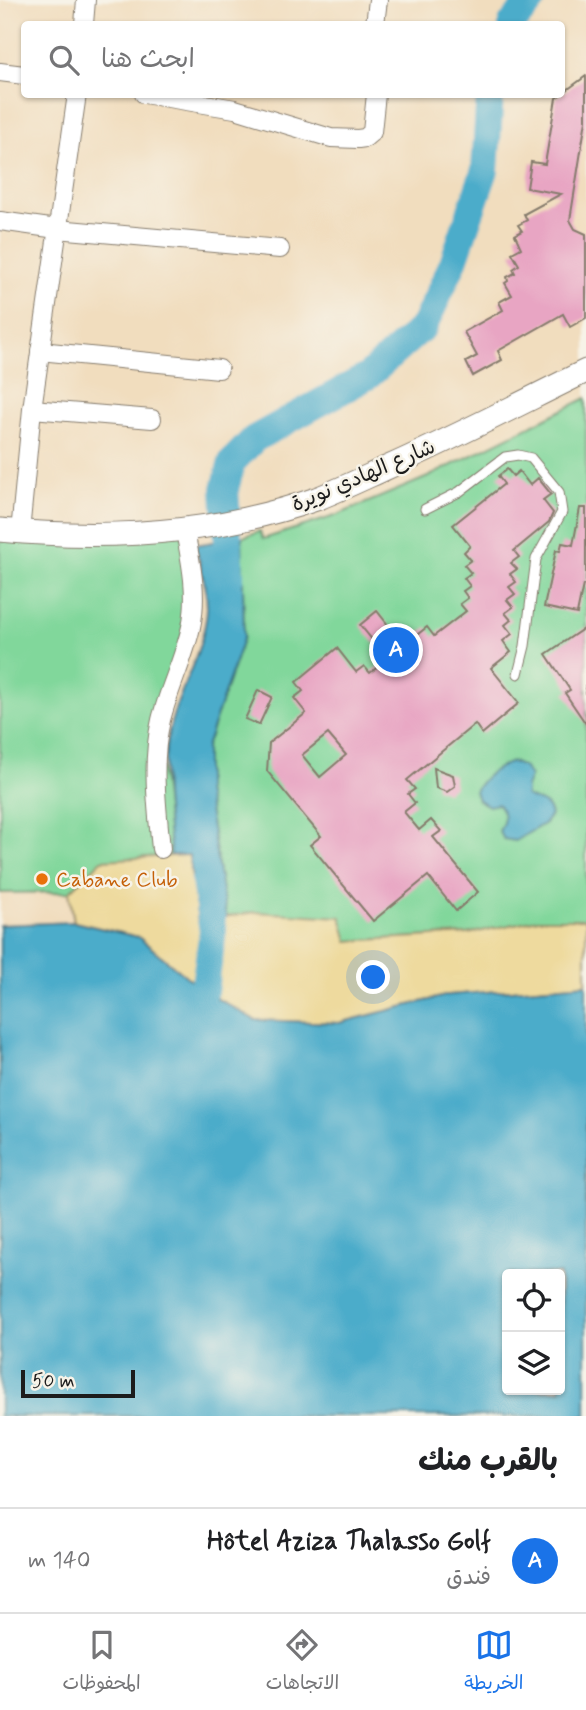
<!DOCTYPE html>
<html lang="ar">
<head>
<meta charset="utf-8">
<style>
	body { margin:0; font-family:Mynerve,"Playpen Sans Arabic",sans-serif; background:#f2f2f2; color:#202124; direction:rtl }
	.controls { position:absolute; right:21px; bottom:21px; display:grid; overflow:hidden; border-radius:7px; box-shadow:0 2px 5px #0004 }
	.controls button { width:63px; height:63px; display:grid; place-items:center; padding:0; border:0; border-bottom:2px solid #e0e0e0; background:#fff; color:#202124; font:35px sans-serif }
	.scale { position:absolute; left:21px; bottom:18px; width:114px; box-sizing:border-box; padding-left:7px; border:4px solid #1c1c1c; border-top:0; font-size:19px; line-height:24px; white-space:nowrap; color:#1c1c1c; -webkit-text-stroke:5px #f7f3e8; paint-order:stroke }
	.you { position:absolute; left:374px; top:978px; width:24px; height:24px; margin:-18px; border:5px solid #fff; border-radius:50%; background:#1a73e8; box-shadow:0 0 0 10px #1a73e833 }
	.badge { display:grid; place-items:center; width:46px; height:46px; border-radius:50%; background:#1a73e8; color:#fff; font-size:23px; font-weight:700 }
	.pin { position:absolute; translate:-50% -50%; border:4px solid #fff; box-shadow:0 2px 7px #0006 }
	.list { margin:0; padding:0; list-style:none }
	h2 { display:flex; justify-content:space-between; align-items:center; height:91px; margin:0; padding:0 28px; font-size:30px }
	h2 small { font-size:23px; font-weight:400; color:#757577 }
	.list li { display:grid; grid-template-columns:46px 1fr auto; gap:21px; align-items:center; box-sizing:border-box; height:105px; padding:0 28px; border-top:2px solid #e0e0e0 }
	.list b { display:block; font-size:26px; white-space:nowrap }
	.list p { margin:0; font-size:23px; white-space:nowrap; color:#757577 }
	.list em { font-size:23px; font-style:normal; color:#757577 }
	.icon { flex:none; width:38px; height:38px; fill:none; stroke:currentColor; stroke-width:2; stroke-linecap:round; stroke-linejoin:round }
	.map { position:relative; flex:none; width:586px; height:1416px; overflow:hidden; direction:ltr }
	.search { position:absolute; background:#fff; box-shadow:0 2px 5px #0004; left:21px; right:21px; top:21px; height:77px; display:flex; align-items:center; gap:18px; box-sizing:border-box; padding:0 24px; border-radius:7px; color:#757577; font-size:26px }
	.sheet { height:196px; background:#fff }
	nav { display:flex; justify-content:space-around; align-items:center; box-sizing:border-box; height:98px; border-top:2px solid #e0e0e0; background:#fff; font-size:19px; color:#757577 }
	nav a { display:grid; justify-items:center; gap:4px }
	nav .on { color:#1a73e8 }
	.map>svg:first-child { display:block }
	.green { fill:#81d79b; stroke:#4e7a5c; stroke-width:2 }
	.sand { fill:#eeda9e; stroke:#857b5d; stroke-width:2 }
	.water { fill:#4bacca; stroke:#346473; stroke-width:2; fill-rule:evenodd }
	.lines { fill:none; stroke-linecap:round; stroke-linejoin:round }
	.river { stroke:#4bacca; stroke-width:28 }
	.building { fill:#e8a5c3; fill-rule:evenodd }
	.service-casing { stroke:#867c6d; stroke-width:11 }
	.minor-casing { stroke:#867c6d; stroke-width:20 }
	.tertiary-casing { stroke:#867c6d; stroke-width:25 }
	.service { stroke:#fff; stroke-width:9 }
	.minor { stroke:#fff; stroke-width:18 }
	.tertiary { stroke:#fff; stroke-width:23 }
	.food-dot { fill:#e8710a; stroke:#f7f3e8; stroke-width:2.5 }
	.labels { text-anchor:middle; stroke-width:5; stroke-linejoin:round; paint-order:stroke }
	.street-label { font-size:21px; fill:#1c1c1c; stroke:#f7f3e8 }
	.food-label { font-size:21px; fill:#c56008; stroke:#f7f3e8; text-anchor:start }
</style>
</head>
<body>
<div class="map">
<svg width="586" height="1416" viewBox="0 0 586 1416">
	<rect width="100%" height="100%" fill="#f7f3e8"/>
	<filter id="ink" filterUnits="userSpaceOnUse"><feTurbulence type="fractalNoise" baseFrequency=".0143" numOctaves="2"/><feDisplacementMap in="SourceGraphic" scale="14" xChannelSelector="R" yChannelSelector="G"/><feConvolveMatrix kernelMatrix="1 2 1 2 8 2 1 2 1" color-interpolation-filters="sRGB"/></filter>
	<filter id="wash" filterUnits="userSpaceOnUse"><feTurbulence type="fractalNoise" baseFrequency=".00686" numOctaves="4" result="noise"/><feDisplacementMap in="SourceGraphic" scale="28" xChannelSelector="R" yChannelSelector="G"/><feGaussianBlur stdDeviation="1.57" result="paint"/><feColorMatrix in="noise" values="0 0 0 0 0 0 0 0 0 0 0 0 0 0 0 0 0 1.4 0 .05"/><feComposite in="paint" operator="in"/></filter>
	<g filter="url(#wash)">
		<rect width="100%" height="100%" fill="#f1ddbe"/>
		<g class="green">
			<polygon points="586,398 586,919 538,919 468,934 348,941 256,912 226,917 206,790 206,747 244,636 242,537 260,531 263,539 335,516 428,477"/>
			<polygon points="0,529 181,532 195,577 159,745 171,855 102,861 69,892 0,893"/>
		</g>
		<polygon class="sand" points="189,855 198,921 256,912 341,917 348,941 468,934 538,919 586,919 586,984 449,995 339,1023 255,1020 204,991 138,937 74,922 69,892 102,860"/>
		<g class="water">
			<path d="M242,537L244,636L206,747V790L226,917L198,921L189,855H171C167,820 162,783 166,748C171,702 199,664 206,619C210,596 201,568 195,545Z"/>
			<path d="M512,762L525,768L530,777L526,787V796C538,803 547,799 551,815L545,823L515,841L504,839L499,831C505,821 506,814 498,804L489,806L478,800L475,791C484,776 495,768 512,762Z"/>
			<path d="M74,922L138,937L204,991L255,1020L339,1023L449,995L586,984V1416H0V925ZM560,1274V1390H507V1274Z"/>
		</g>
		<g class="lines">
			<g class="river">
				<polyline points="512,24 532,0"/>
				<polyline points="230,576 225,489 232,462 254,439 368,376 424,326 453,263 485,170 490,94"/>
				<polyline points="204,991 213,931 205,881"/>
			</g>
		</g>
		<g id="blocks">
			<g class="building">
				<polygon points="586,76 586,120 570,220 575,229 586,234 586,318 570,327 563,314 498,351 502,360 473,376 466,362 477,356 464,332 503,310 499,302 512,295 505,283 508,281 507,277 515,273 513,269 519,265 512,253 521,248 515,235 522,231 518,225 527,220 524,214 561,194 527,188 531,162 545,164 556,98"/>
				<path d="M507,469L513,476L519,471L530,485L538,478L551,494L543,500L553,513L549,522L514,551L519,557L511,563L517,569L510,574L516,582L509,587L515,594L507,600L513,607L505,613L511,620L505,625L512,634L503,641L511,652L491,668L519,703L482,734L475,724L407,780L415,789L408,794L415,803L404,812L419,830L431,820L441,831L433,837L478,892L456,911L428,876L373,921L310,845L321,836L267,771L269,743L306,713L294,698L303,691L296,682L337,648L356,672L364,666L370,673L388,659L360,625L377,611L404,645L427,627L434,636L466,611L460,604L468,598L463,591L470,586L464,578L471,573L464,565L471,560L464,552L470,546L453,525L504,484L498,476ZM328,734L346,755L320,777L302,755Z"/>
				<polygon points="580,508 586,508 586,585 583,585 577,614 544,607 556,550 560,551 562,543 573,545"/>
				<polygon points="586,627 586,724 565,693 570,690 546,654"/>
				<polygon points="258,690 272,697 259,725 245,719"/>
				<polygon points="434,768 453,775 455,786 447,792 436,788"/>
			</g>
		</g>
	</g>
	<g filter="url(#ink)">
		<use href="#blocks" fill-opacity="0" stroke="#867c6d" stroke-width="2"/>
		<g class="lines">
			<g class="service-casing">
				<polyline id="service" points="425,509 459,492 505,457 518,455 531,458 559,492 562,512 536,559 525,646 518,674"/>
			</g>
			<g class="minor-casing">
				<g id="minor">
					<polyline points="84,24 86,0"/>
					<polyline points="375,24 378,0"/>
					<polyline points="0,72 24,75"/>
					<polyline points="144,94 235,109 331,138 358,139 365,138 372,132 376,94"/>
					<polyline points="0,221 57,229 280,249"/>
					<polyline points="40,351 219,369"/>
					<polyline points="32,409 152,419"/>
					<polyline points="20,532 32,409 77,94"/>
					<path d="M161,849C157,806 151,763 161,720C169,688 184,659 191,627C198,595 191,562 185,531"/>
				</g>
			</g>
			<g class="tertiary-casing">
				<path id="tertiary" d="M0,530C107,540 214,535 316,499C339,490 362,479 384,469C452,439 519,404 586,371"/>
			</g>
			<use href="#service" class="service"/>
			<use href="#minor" class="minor"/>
			<use href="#tertiary" class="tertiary"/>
		</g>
	</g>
	<circle class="food-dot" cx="42" cy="879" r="7"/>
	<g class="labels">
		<g class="street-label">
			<text transform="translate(363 475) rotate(-23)" y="7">شارع الهادي نويرة</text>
		</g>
		<g class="food-label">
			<text x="56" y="886">Cabane Club</text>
		</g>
	</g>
</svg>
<div class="controls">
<button><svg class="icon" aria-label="locate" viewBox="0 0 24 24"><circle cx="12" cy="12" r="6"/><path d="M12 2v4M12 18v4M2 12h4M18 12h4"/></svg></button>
<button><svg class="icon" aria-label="layers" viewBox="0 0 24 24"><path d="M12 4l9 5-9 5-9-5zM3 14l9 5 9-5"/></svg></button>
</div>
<div class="scale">50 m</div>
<div class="you"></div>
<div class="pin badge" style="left:396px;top:650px">A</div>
<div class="search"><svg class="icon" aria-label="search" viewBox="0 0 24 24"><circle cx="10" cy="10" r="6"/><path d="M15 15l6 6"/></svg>ابحث هنا</div>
</div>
<section class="sheet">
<h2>بالقرب منك<small></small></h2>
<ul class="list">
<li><span class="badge">A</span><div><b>Hôtel Aziza Thalasso Golf</b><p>فندق</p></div><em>140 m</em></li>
</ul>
</section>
<nav>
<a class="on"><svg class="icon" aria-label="map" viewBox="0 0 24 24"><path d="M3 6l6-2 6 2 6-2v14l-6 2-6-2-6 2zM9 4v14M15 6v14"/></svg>الخريطة</a>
<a><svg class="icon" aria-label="directions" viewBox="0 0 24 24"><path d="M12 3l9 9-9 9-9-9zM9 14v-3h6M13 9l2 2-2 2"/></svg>الاتجاهات</a>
<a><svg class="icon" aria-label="saved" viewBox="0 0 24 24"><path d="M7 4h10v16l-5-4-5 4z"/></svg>المحفوظات</a>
</nav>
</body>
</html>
